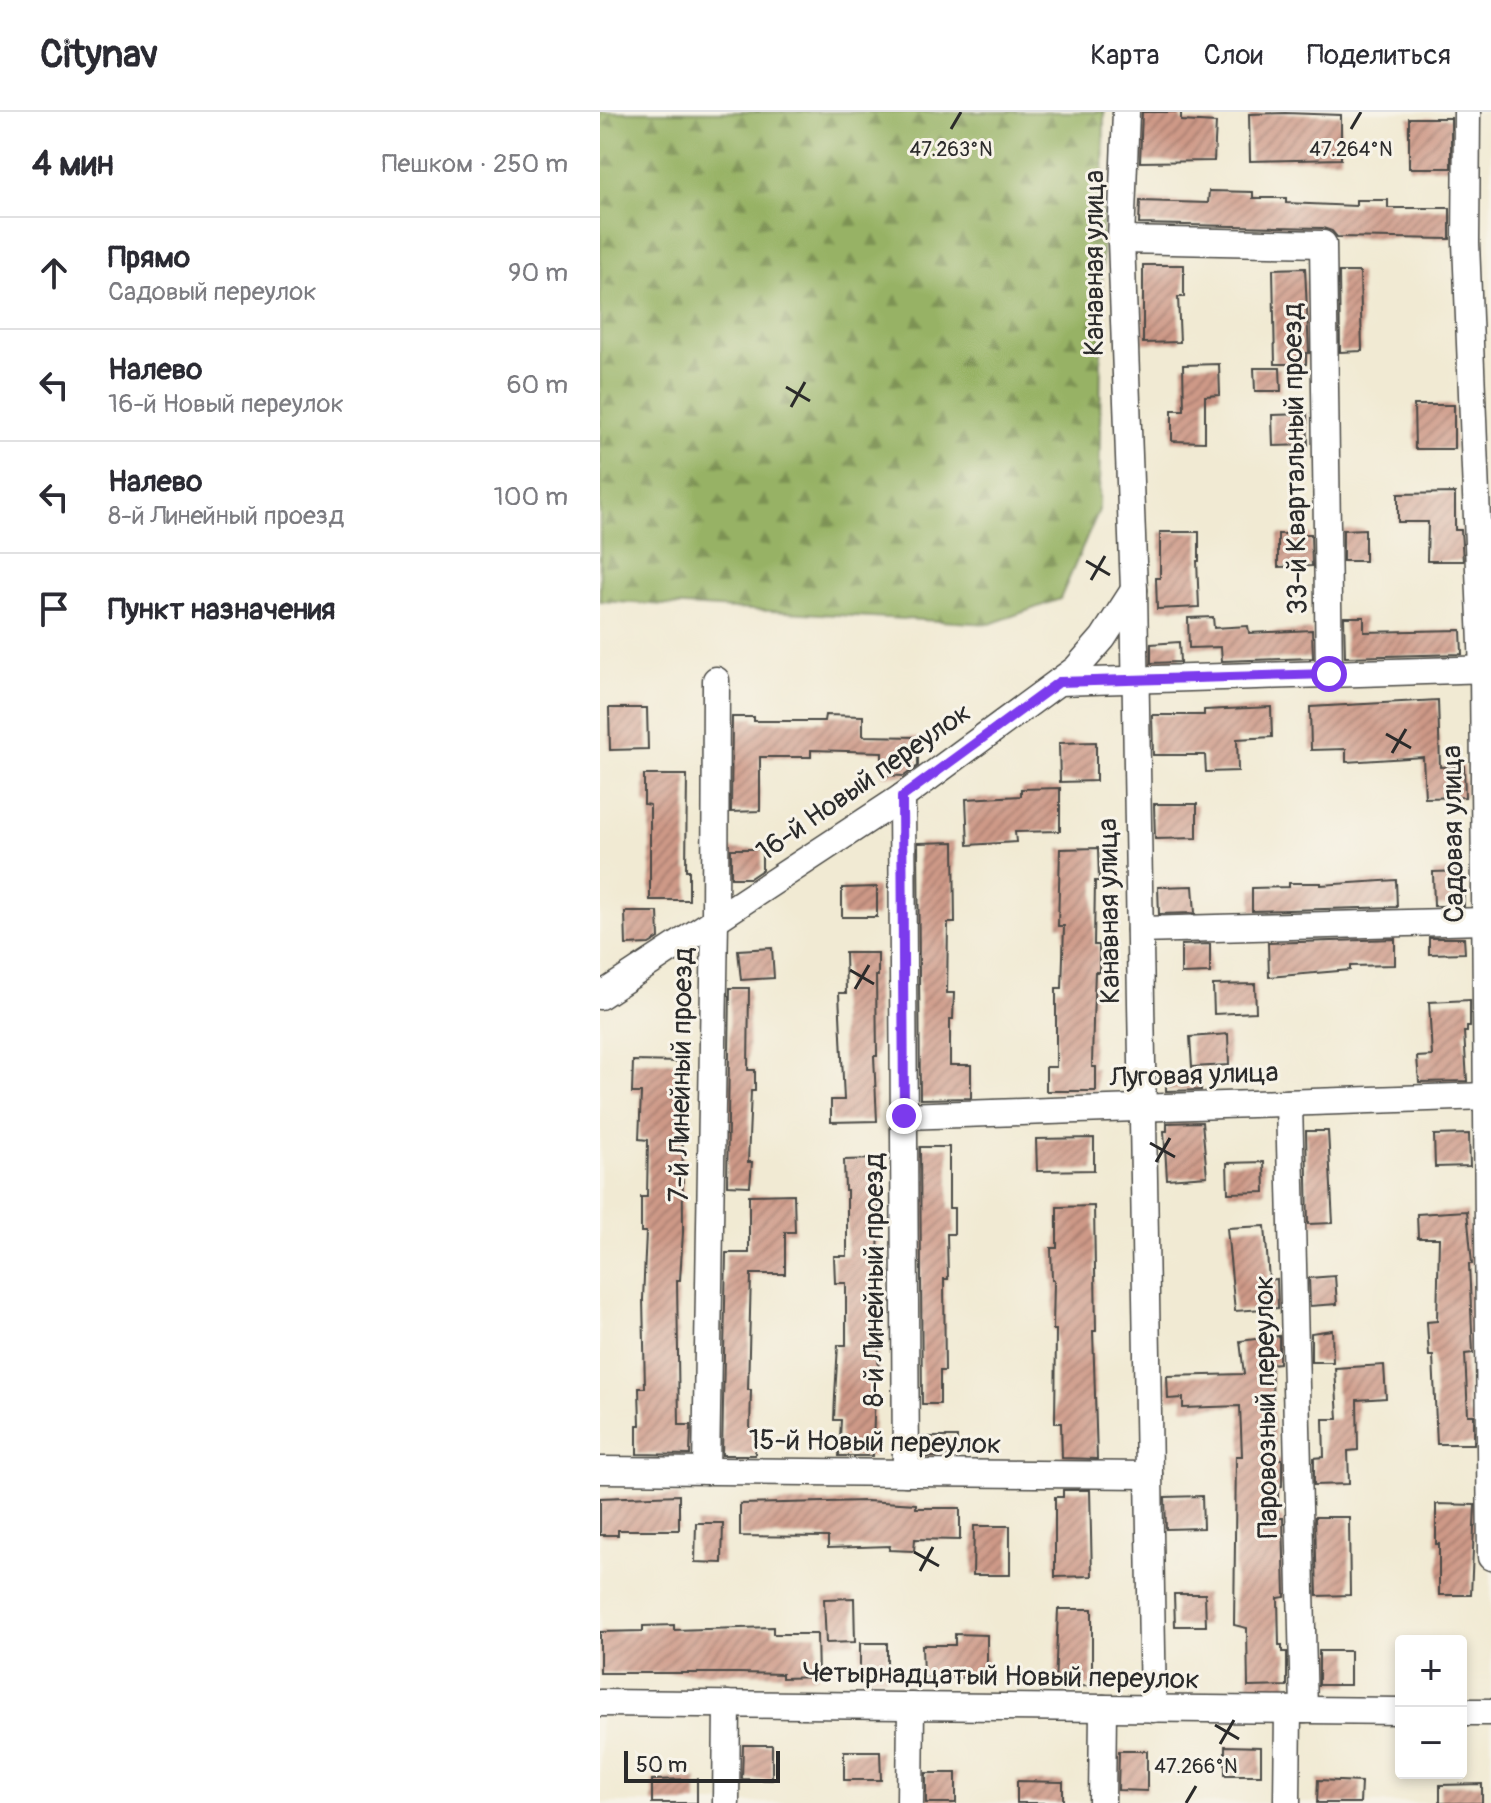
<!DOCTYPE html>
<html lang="ru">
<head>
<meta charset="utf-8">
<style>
	body { margin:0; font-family:Pangolin,sans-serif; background:#f2f2f3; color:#2b2b33 }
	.controls { position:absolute; right:24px; bottom:24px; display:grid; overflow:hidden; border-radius:8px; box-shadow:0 4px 12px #0003 }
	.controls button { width:72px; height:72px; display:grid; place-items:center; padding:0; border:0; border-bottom:2px solid #e1e1e2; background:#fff; color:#2b2b33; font:40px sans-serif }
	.scale { position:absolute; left:24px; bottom:20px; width:156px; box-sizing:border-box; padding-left:8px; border:4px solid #2b2b2b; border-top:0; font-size:22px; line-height:28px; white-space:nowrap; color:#2b2b2b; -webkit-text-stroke:6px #f7f3e8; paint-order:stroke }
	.stop { position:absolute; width:24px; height:24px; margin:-18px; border:6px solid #7c3aed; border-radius:50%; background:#fff }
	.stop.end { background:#7c3aed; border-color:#fff; box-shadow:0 2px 8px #0008 }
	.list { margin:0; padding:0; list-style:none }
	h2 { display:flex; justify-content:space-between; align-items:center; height:104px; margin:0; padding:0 32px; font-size:34px }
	h2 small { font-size:26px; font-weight:400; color:#7c7c81 }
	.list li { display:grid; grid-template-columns:52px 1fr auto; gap:24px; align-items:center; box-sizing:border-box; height:112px; padding:0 32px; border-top:2px solid #e1e1e2 }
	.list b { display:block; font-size:30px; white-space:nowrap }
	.list p { margin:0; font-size:26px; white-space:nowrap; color:#7c7c81 }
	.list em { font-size:26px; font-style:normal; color:#7c7c81 }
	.icon { flex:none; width:44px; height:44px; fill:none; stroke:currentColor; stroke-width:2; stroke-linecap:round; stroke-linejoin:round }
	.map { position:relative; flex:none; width:891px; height:1691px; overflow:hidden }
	header { display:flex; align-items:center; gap:48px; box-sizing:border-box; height:112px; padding:0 40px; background:#fff; border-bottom:2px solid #e1e1e2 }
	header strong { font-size:38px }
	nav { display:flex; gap:44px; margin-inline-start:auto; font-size:28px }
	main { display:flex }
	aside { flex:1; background:#fff }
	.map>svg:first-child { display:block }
	.forest { fill:url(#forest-firs); stroke:#616e48; stroke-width:2 }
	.building { fill:url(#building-hatch) }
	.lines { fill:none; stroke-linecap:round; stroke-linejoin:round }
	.minor-casing { stroke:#494844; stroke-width:29 }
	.minor { stroke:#fff; stroke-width:26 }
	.route { stroke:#7c3aed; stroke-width:10 }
	.ticks { fill:none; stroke:#2b2b2b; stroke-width:3 }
	.labels { text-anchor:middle; stroke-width:6; stroke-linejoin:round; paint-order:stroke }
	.street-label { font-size:28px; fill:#2b2b2b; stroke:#f7f3e8 }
	.ticks-label { font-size:20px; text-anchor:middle; fill:#2b2b2b; stroke:#f7f3e8; stroke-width:6; stroke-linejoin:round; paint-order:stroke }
</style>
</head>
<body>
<header>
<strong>Citynav</strong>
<nav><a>Карта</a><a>Слои</a><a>Поделиться</a></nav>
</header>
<main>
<aside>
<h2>4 мин<small>Пешком · 250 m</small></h2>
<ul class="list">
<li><svg class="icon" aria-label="ahead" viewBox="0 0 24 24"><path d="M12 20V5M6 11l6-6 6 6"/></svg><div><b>Прямо</b><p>Садовый переулок</p></div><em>90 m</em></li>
<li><svg class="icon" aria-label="left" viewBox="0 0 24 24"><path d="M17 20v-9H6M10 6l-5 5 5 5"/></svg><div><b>Налево</b><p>16-й Новый переулок</p></div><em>60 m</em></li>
<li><svg class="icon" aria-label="left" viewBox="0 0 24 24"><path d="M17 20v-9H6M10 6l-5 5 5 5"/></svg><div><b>Налево</b><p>8-й Линейный проезд</p></div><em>100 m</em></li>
<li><svg class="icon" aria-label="arrive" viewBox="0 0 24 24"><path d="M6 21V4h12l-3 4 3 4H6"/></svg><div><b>Пункт назначения</b></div></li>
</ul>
</aside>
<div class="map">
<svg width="891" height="1691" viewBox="0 0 891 1691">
	<defs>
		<pattern id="forest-firs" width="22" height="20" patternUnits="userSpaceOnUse" patternTransform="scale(2)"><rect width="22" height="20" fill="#97b265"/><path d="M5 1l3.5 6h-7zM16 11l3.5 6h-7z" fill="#7b9153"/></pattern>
		<pattern id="building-hatch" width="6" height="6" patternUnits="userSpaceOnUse" patternTransform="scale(2)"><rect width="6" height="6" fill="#ce9987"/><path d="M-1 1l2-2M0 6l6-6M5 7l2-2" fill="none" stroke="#a77d6f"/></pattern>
	</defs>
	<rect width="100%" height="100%" fill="#f7f3e8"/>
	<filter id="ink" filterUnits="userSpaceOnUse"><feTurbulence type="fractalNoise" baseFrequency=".0125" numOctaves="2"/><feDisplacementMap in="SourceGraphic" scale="16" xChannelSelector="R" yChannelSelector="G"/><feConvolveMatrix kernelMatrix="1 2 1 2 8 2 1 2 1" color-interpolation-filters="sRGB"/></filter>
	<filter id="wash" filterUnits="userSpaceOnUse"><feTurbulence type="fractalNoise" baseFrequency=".006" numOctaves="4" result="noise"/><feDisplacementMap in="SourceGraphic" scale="32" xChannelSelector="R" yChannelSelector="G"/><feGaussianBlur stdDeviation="1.8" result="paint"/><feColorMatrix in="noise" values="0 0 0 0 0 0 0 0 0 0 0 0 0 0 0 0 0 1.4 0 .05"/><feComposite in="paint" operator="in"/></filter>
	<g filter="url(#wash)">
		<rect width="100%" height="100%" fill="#f1ead3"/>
		<polygon class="forest" points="0,0 504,0 499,398 460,487 390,512 0,489"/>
		<g id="blocks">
			<g class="building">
				<polygon points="542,0 581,0 581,9 616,11 614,49 540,50"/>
				<polygon points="685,1 741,3 741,47 650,49 649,2"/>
				<rect x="809" y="6" width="42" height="50"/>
				<polygon points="609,79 653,80 653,86 686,86 686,91 756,94 756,88 788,88 788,96 850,96 850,127 737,125 732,119 723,116 539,112 540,89 608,91"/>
				<polygon points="543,153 584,153 584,185 578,185 580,230 543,231"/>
				<polygon points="705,156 709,241 706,241 706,252 675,252 673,157"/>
				<polygon points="739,160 760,160 762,239 740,240"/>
				<polygon points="619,252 620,283 605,284 605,330 572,329 572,298 584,298 583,253"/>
				<polygon points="654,256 680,256 681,279 655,279"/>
				<polygon points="814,293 854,293 854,337 815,337"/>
				<polygon points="707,302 708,333 673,334 672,303"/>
				<polygon points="855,381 855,418 861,418 863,449 827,449 828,410 798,410 798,382"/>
				<polygon points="765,417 765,449 743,449 743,418"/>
				<polygon points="560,420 599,420 599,449 597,449 599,495 557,497 556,466 560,466"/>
				<polygon points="678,422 711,422 712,454 678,455"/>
				<polygon points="613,505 614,516 648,514 649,521 712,518 713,546 622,549 621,535 589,536 588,506"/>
				<polygon points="744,505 764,505 764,520 861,518 862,542 745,545"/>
				<polygon points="579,530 580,550 551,551 551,532"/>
				<polygon points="838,588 840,655 864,654 865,685 825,686 823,645 746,650 746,637 711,638 710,595"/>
				<polygon points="671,595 672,625 637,627 638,659 606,660 605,643 553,643 552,603 604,603 604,598"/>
				<polygon points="9,596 47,596 48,637 10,638"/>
				<polygon points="225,603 263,604 263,624 318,625 318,654 304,664 282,663 282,640 211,638 211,645 160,645 160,699 131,700 132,605 154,605 154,609 224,609"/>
				<polygon points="496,630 496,669 460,670 459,631"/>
				<polygon points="44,663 87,663 86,758 89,758 89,788 50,788 50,693 44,692"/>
				<polygon points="460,676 460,719 415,720 416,730 368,733 366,687 421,684 421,677"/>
				<polygon points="554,692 597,692 597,726 555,727"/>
				<polygon points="354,730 355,811 348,811 347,881 354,881 353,907 350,907 350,953 371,953 371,986 320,987 318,731"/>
				<polygon points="498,736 499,769 495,769 494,833 499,833 499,860 495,860 493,909 492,955 496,955 496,979 446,979 446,955 456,955 456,876 462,876 464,814 458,814 460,737"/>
				<polygon points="131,737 162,737 162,758 150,766 131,766"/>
				<polygon points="863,759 864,794 834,794 833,760"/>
				<polygon points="796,768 797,795 652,799 652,776 689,775 689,771 721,771 721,773"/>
				<polygon points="593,774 595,801 559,802 558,775"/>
				<polygon points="277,775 277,805 242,805 242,776"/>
				<polygon points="25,800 58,800 59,826 49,832 26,833"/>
				<polygon points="829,826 864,826 865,841 829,842"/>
				<polygon points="795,827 795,853 750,854 750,858 669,865 668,831"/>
				<polygon points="610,832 610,861 581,862 581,833"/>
				<polygon points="172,836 174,866 141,868 138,838"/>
				<polygon points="245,841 278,841 278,864 276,864 277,944 274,944 277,1009 231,1010 231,988 244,988 239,881 246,881"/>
				<polygon points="655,872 656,900 614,902 613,873"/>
				<polygon points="130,876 149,876 148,958 155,958 155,979 151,979 148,1050 152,1050 150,1074 127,1073"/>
				<polygon points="870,888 870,915 867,915 867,920 864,920 867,969 819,970 817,945 832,944 829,890"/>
				<polygon points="628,922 629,953 592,955 590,925"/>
				<polygon points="33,949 82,950 83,1120 80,1168 77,1168 79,1313 91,1313 90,1343 37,1342 37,1313 40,1313 39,1276 45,1276 43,1187 46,1120 41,1120 41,1085 47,1085 48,1028 39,1027 41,981 32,981"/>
				<polygon points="601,965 601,978 566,979 566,966"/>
				<polygon points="602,1010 607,1064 567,1067 564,1019 567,1019 567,1011"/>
				<polygon points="706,1019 728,1019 733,1111 708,1112"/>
				<polygon points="869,1022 870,1054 835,1055 834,1023"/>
				<polygon points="494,1026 494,1058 437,1059 436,1027"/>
				<polygon points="320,1035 349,1035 349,1096 354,1096 354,1122 347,1122 348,1167 344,1167 345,1259 340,1259 340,1292 322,1292"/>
				<polygon points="278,1047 279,1232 278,1262 275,1262 273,1344 239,1344 241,1308 234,1308 235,1284 238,1233 246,1233 246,1171 235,1171 234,1144 247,1144 247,1078 245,1078 244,1048"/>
				<polygon points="664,1050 665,1080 628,1081 627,1051"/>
				<polygon points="194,1082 195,1120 185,1120 185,1162 151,1162 148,1278 151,1278 150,1318 155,1318 155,1343 122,1343 126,1141 149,1141 149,1083"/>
				<polygon points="494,1094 496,1219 493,1219 497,1347 462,1346 461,1311 455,1311 456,1218 453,1218 454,1168 452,1168 451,1136 457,1136 457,1095"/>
				<polygon points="867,1099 872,1152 869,1152 873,1241 865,1242 868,1303 874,1303 874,1332 837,1332 833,1244 829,1244 827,1210 837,1209 839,1126 818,1126 817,1102"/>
				<polygon points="665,1114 669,1168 677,1167 678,1196 635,1199 627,1116"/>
				<polygon points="735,1164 737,1192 710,1194 709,1166"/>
				<polygon points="732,1218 733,1250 711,1250 711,1221"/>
				<polygon points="679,1224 679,1251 671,1252 676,1343 677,1347 682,1347 682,1374 678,1375 678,1406 683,1406 685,1485 678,1486 679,1533 682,1533 682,1540 687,1540 687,1574 648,1575 647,1516 634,1513 636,1344 642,1344 640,1294 583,1296 583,1286 568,1287 567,1264 644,1262 640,1229"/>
				<polygon points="784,1253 786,1286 757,1288 758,1338 748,1339 749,1372 714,1373 714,1346 724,1345 723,1307 738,1307 735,1256"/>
				<rect x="322" y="1325" width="35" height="20"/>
				<polygon points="463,1378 490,1378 492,1464 455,1465 455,1385 463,1385"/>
				<polygon points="79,1383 79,1418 18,1418 18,1423 0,1423 0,1386"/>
				<polygon points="602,1384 603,1416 566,1417 565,1385"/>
				<polygon points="266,1389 316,1392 316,1396 360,1396 360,1428 315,1427 314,1439 289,1438 290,1434 228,1436 228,1425 140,1424 140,1392"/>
				<polygon points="836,1392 875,1393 871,1483 839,1483 839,1432 836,1432"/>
				<polygon points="715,1405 749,1405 750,1483 717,1484"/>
				<polygon points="96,1411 123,1411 122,1451 95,1450"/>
				<polygon points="374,1414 410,1414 410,1463 373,1463"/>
				<polygon points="574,1482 605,1482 606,1514 575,1514"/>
				<polygon points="254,1486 255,1530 226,1531 224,1487"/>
				<polygon points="458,1497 492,1497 492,1574 455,1575"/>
				<polygon points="74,1513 74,1518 173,1515 173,1522 217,1522 218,1565 182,1566 182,1562 139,1561 0,1561 0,1520 43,1519 43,1514"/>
				<polygon points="355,1522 387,1523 387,1566 323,1565 322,1533 355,1533"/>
				<rect x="260" y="1531" width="27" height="35"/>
				<rect x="719" y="1539" width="31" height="34"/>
				<polygon points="143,1633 172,1633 172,1668 142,1667"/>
				<polygon points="625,1634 661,1635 661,1663 625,1663"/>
				<polygon points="244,1639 280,1639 281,1668 244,1668"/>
				<polygon points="519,1639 547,1639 547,1679 518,1678"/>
				<rect x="326" y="1661" width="30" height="30"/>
				<polygon points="97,1667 97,1691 52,1691 52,1668"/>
				<polygon points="718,1668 761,1670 760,1691 717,1691"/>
				<polygon points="417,1669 463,1670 463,1691 417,1691"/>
				<polygon points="882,1672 882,1691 840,1691 840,1673"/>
			</g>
		</g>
	</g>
	<g filter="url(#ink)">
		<use href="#blocks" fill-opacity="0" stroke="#494844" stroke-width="2"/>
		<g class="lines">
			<g class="minor-casing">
				<g id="minor">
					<polyline points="526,0 521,128 534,478 553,1597"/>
					<polyline points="867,0 866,131 883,558 891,1445"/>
					<polyline points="521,128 723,132 729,562"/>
					<polyline points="459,570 891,557"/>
					<polyline points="302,685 306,1361"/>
					<polyline points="540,818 885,809"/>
					<polyline points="0,884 302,685 476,557 503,526 534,478"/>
					<polyline points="689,991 704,1598"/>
					<polyline points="304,1004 887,984"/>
					<polyline points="0,1358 549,1363"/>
					<polyline points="106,1359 115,808 116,568"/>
					<polyline points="0,1591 801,1599"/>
					<polyline points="861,1600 891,1600"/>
					<polyline points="126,1691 127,1592"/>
					<polyline points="310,1691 311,1594"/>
					<polyline points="502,1691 503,1596"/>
					<polyline points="687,1691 688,1598"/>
				</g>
			</g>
			<use href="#minor" class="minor"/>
		</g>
	</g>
	<g class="lines" filter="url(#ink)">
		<polyline class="route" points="304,1004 302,685 459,570 729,562"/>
	</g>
	<path class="ticks" d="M351,17L361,0M751,17L761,0M186,275L210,289M191,295L205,270M486,449L510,463M491,468L505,444M786,622L811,636M792,641L806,617M250,858L274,872M255,877L269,853M550,1031L575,1045M556,1050L570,1026M314,1440L339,1454M320,1459L333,1435M615,1613L639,1627M620,1632L634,1608M586,1691L596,1674"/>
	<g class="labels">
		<g class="street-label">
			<text transform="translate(493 151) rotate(-90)" y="10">Канавная улица</text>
			<text transform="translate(694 347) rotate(-91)" y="10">33-й Квартальный проезд</text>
			<text transform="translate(263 669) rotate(-35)" y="10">16-й Новый переулок</text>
			<text transform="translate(852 722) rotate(-91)" y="10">Садовая улица</text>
			<text transform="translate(508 799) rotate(-91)" y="10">Канавная улица</text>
			<text transform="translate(594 962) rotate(-2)" y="10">Луговая улица</text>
			<text transform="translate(80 963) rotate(-89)" y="10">7-й Линейный проезд</text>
			<text transform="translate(273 1168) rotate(-90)" y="10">8-й Линейный проезд</text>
			<text transform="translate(665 1295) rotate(-91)" y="10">Паровозный переулок</text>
			<text transform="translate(275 1329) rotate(1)" y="10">15-й Новый переулок</text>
			<text transform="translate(401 1563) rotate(1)" y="10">Четырнадцатый Новый переулок</text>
		</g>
	</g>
	<g class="ticks-label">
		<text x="351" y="44">47.263°N</text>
		<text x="751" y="44">47.264°N</text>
		<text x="596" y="1661">47.266°N</text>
	</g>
</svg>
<div class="controls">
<button>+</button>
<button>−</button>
</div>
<div class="scale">50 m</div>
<div class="stop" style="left:729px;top:562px"></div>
<div class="stop end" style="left:304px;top:1004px"></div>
</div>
</main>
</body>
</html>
